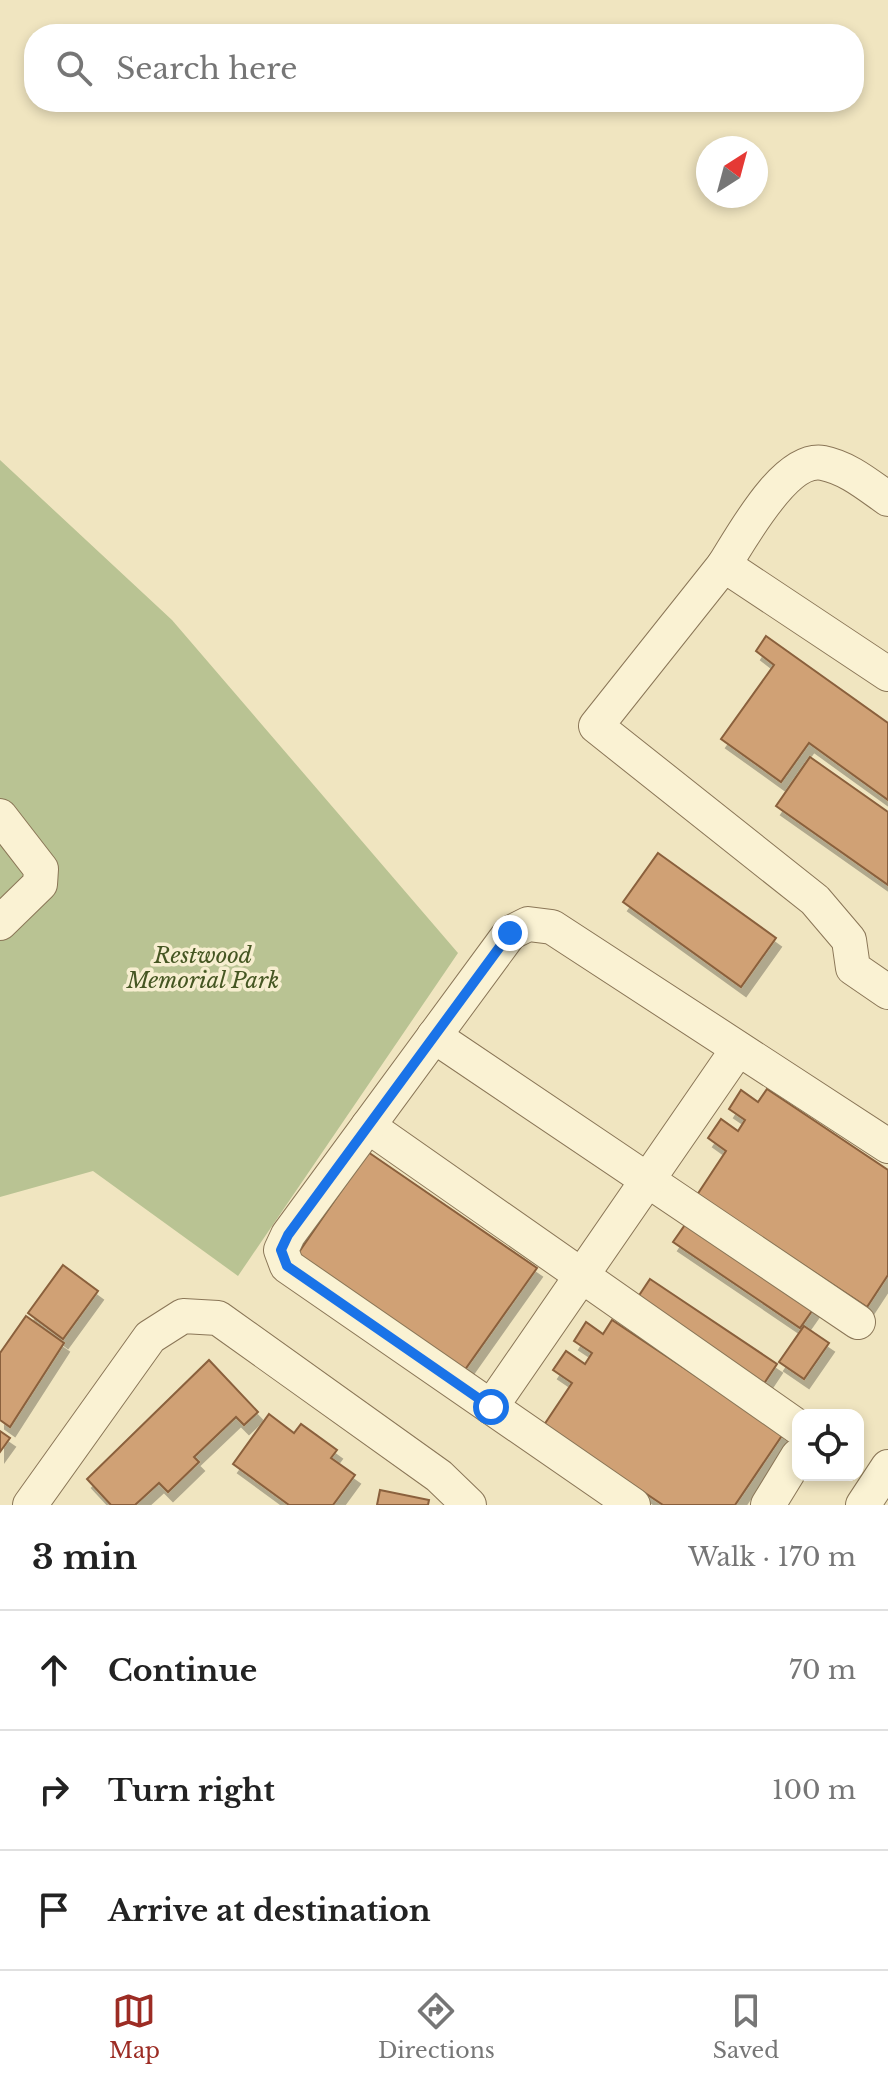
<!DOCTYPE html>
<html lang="en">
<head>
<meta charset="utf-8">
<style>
	body { margin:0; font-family:"Libre Baskerville",serif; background:#f2f2f2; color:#222 }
	.controls { position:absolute; right:24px; bottom:24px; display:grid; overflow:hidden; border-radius:16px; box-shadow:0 4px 12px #0003 }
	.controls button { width:72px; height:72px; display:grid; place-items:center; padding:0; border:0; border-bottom:2px solid #e0e0e0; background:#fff; color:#222; font:40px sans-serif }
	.compass { position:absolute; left:696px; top:136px; width:72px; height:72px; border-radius:50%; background:#fff; box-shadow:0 4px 12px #0003; rotate:36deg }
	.stop { position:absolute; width:24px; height:24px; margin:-18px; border:6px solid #1a73e8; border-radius:50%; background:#fff }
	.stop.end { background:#1a73e8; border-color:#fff; box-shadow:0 2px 8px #0008 }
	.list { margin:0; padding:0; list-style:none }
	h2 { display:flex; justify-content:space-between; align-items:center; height:104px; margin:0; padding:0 32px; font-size:34px }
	h2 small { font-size:26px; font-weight:400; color:#767676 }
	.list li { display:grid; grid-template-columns:52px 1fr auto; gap:24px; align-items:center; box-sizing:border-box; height:120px; padding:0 32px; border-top:2px solid #e0e0e0 }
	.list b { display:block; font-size:30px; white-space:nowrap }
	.list em { font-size:26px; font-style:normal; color:#767676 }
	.icon { flex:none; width:44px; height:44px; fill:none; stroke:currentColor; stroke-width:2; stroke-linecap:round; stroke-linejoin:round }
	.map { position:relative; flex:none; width:888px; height:1505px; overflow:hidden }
	.search { position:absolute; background:#fff; box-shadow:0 4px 12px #0003; left:24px; right:24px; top:24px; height:88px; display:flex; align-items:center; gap:20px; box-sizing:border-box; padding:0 28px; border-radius:32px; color:#767676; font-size:30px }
	.sheet { height:464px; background:#fff }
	nav { display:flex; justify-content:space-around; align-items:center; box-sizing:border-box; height:112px; border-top:2px solid #e0e0e0; background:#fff; font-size:22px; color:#767676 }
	nav a { display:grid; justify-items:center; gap:4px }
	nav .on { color:#9c2c24 }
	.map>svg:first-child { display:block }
	.cemetery { fill:#b9c393 }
	.building { fill:#d0a174; stroke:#8a603c; stroke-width:2; filter:url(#shadow) }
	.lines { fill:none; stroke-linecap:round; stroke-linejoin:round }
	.minor-casing { stroke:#8a7657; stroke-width:36 }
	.minor { stroke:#faf2d3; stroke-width:34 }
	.route { stroke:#1a73e8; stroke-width:10 }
	.labels { text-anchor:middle; stroke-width:7; stroke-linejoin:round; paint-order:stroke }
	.park-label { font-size:22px; font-style:italic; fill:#455622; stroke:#f7eed0 }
</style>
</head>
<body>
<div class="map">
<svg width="888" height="1505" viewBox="0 0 888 1505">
	<defs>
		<filter id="shadow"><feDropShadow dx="5" dy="9" stdDeviation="0" flood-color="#0004"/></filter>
	</defs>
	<rect width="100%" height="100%" fill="#f0e5c0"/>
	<polygon class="cemetery" points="0,460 172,620 458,953 238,1276 93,1171 0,1197"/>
	<g class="building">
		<polygon points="766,636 888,723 888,800 809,743 781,782 721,739 774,665 756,651"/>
		<polygon points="810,757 888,812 888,885 776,806"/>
		<polygon points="658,853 776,938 741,987 623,902"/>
		<polygon points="767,1089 888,1170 888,1275 867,1307 697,1195 726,1151 708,1138 721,1119 738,1131 745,1120 729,1109 741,1090 758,1102"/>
		<polygon points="368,1152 537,1268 464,1371 297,1255"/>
		<polygon points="687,1222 814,1308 800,1328 673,1242"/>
		<polygon points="63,1265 98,1291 63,1339 28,1313"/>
		<polygon points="650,1279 777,1364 763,1385 636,1300"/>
		<polygon points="26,1316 64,1343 10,1427 0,1420 0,1353"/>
		<polygon points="612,1320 783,1434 735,1505 663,1505 544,1425 572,1383 553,1370 566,1351 585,1364 592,1353 574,1341 586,1322 603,1334"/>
		<polygon points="804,1326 829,1343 804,1379 779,1362"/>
		<polygon points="209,1360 258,1412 244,1425 236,1417 194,1457 199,1462 168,1492 159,1483 135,1505 111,1505 87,1479"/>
		<polygon points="269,1414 294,1433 301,1424 337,1450 331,1458 355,1475 333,1505 289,1505 233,1464"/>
		<polygon points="0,1431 10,1438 0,1452"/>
		<polygon points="380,1490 429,1500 428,1505 377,1505"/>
	</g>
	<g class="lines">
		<g class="minor-casing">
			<g id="minor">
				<path d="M724,565C742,537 785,456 823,463C848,468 868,485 888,499"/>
				<polyline points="888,674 724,565 596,726 815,900 849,940 853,968 888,992"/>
				<polyline points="0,816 41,869 40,884 0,923"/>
				<polyline points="434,1036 858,1322"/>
				<polyline points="368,1126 798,1427"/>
				<polyline points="491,1407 738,1049"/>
				<polyline points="30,1505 150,1337 183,1316 218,1318 439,1476 469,1505"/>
				<polyline points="633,1505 287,1266 281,1250 288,1235 510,933 528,924 552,927 888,1146"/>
				<polyline points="768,1505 798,1456"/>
				<polyline points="863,1505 888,1467"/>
			</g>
		</g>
		<use href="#minor" class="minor"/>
	</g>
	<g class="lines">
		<polyline class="route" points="491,1407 287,1266 281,1250 288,1235 510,933"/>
	</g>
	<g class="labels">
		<g class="park-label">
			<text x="203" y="963">Restwood<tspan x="203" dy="25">Memorial Park</tspan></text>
		</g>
	</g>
</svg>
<div class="controls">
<button><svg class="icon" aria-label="locate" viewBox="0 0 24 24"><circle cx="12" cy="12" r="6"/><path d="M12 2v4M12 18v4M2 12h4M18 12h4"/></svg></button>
</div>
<svg class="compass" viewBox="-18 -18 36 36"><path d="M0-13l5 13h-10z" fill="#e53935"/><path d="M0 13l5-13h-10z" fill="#767676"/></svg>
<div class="stop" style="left:491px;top:1407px"></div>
<div class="stop end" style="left:510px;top:933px"></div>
<div class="search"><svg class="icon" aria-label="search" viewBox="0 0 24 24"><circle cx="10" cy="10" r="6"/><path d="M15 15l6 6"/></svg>Search here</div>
</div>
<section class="sheet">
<h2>3 min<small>Walk · 170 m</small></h2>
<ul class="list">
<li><svg class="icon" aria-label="ahead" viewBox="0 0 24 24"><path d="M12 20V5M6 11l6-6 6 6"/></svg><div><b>Continue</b></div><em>70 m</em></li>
<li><svg class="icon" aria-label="right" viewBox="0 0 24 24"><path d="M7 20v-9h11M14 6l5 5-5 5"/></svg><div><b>Turn right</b></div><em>100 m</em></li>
<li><svg class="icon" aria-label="arrive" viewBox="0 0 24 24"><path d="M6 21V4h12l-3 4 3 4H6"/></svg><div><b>Arrive at destination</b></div></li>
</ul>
</section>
<nav>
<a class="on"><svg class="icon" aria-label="map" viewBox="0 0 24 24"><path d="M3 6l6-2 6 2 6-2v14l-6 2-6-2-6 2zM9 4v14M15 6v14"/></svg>Map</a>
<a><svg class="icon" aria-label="directions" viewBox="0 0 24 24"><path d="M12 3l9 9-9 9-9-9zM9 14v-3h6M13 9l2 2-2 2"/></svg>Directions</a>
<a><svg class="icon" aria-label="saved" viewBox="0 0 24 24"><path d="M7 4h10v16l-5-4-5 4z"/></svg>Saved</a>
</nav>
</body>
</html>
